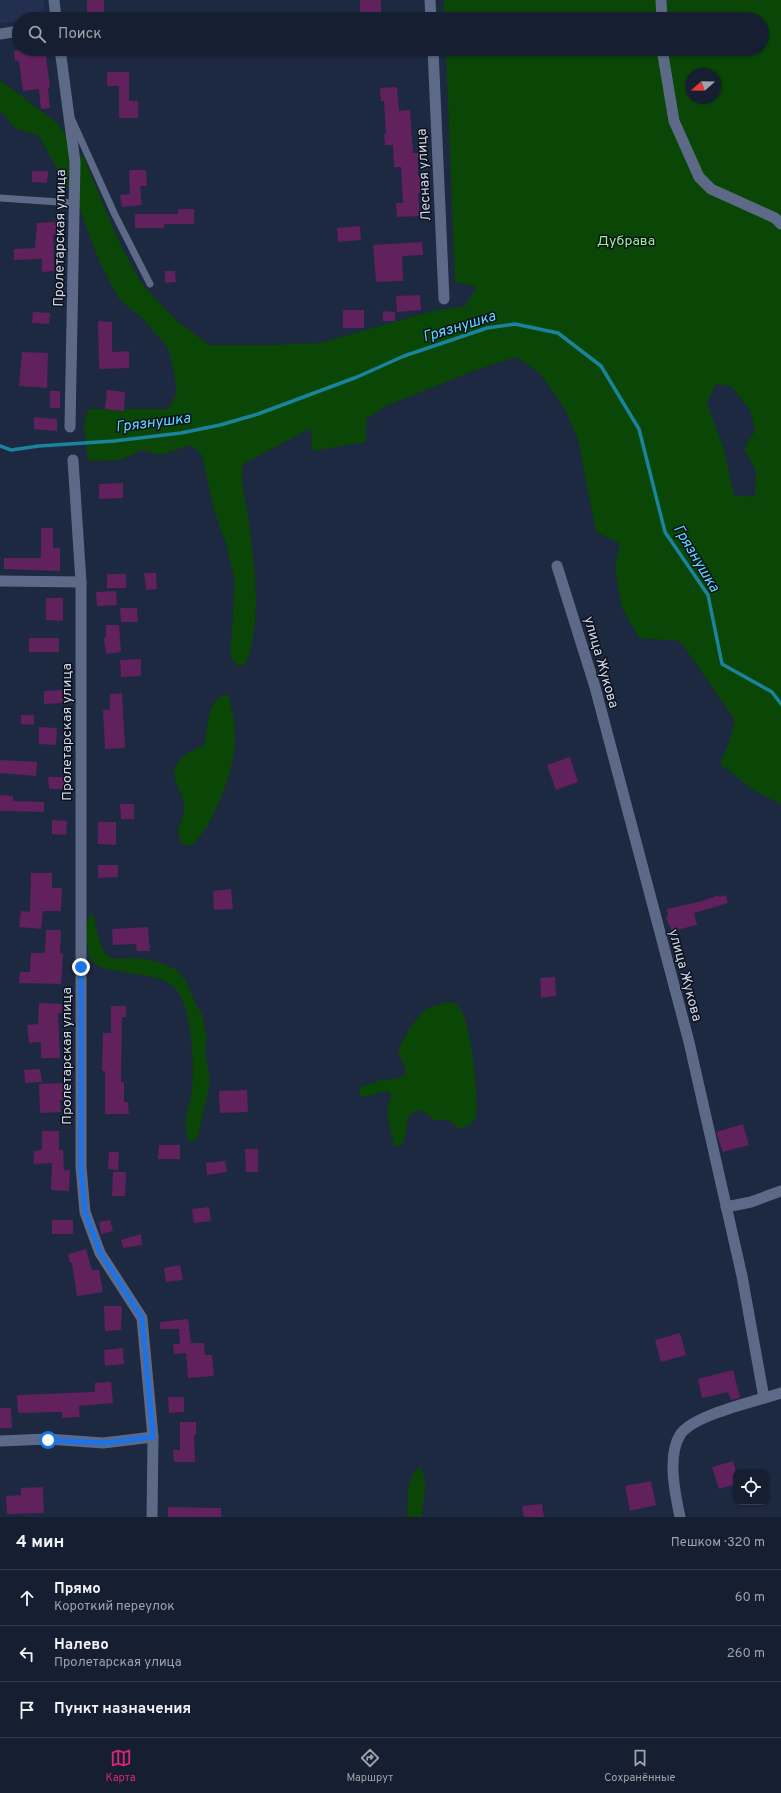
<!DOCTYPE html>
<html lang="ru">
<head>
<meta charset="utf-8">
<style>
	body { margin:0; font-family:Overpass,sans-serif; background:#1f2739; color:#f1f3f6 }
	.controls { position:absolute; right:12px; bottom:12px; display:grid; overflow:hidden; border-radius:8px; box-shadow:0 1px 3px #0004 }
	.controls button { width:36px; height:36px; display:grid; place-items:center; padding:0; border:0; border-bottom:1px solid #353c4d; background:#161e31; color:#f1f3f6; font:20px sans-serif }
	.compass { position:absolute; left:685px; top:68px; width:36px; height:36px; border-radius:50%; background:#161e31; box-shadow:0 1px 3px #0004; rotate:250deg }
	.stop { position:absolute; width:12px; height:12px; margin:-9px; border:3px solid #1a73e8; border-radius:50%; background:#fff }
	.stop.end { background:#1a73e8; border-color:#fff; box-shadow:0 1px 4px #0008 }
	.list { margin:0; padding:0; list-style:none }
	h2 { display:flex; justify-content:space-between; align-items:center; height:52px; margin:0; padding:0 16px; font-size:17px }
	h2 small { font-size:13px; font-weight:400; color:#9ea2ab }
	.list li { display:grid; grid-template-columns:26px 1fr auto; gap:12px; align-items:center; box-sizing:border-box; height:56px; padding:0 16px; border-top:1px solid #353c4d }
	.list b { display:block; font-size:15px; white-space:nowrap }
	.list p { margin:0; font-size:13px; white-space:nowrap; color:#9ea2ab }
	.list em { font-size:13px; font-style:normal; color:#9ea2ab }
	.icon { flex:none; width:22px; height:22px; fill:none; stroke:currentColor; stroke-width:2; stroke-linecap:round; stroke-linejoin:round }
	.map { position:relative; flex:none; width:781px; height:1517px; overflow:hidden }
	.search { position:absolute; background:#161e31; box-shadow:0 1px 3px #0004; left:12px; right:12px; top:12px; height:44px; display:flex; align-items:center; gap:10px; box-sizing:border-box; padding:0 14px; border-radius:22px; color:#9ea2ab; font-size:15px }
	.sheet { height:220px; background:#161e31 }
	nav { display:flex; justify-content:space-around; align-items:center; box-sizing:border-box; height:56px; border-top:1px solid #353c4d; background:#161e31; font-size:11px; color:#9ea2ab }
	nav a { display:grid; justify-items:center; gap:2px }
	nav .on { color:#db2777 }
	.map>svg:first-child { display:block }
	.built { fill:#222f4e }
	.green { fill:#0a4605; fill-rule:evenodd }
	.lines { fill:none; stroke-linecap:round; stroke-linejoin:round }
	.stream { stroke:#1a849e; stroke-width:3.5 }
	.building { fill:#61215c }
	.service { stroke:#5d6a87; stroke-width:7 }
	.minor { stroke:#5d6a87; stroke-width:11 }
	.route { stroke:#1a73e8; stroke-width:5 }
	.labels { text-anchor:middle; stroke-width:3; stroke-linejoin:round; paint-order:stroke }
	.street-label { font-size:14px; fill:#ced6e6; stroke:#0c111c }
	.park-label { font-size:14px; fill:#9df394; stroke:#0c111c }
	.water-label { font-size:15px; font-style:italic; fill:#5ddbff; stroke:#0c111c }
</style>
</head>
<body>
<div class="map">
<svg width="781" height="1517" viewBox="0 0 781 1517">
	<rect width="100%" height="100%" fill="#1d2841"/>
	<polygon class="built" points="0,0 44,0 45,12 41,17 19,19 19,21 0,24"/>
	<g class="green">
		<path d="M444,0H781V805L779,803L755,791L720,764L730,740L735,720L680,641L639,638L622,608L615,569L620,543L596,532L578,440L566,411L540,373L516,357L476,370L386,406L366,419V442L312,451L311,428L243,464C240,482 245,498 248,516C254,564 263,618 246,664L238,666L230,656L235,583L227,547L214,510L202,455L191,445L160,455L143,450L120,460L88,461L84,425L88,409H168L177,393L174,372L168,348L143,319L119,299L100,263L87,229L81,211L38,135L16,129L0,111V80L57,123L85,160L120,244L142,284L177,321L209,345H270L320,343L433,311L465,306L477,287L455,282L446,49H762V19H444ZM691,74H715V98H691ZM716,384L731,386L750,410L755,431L744,448L756,471L755,497L734,495L723,446L707,404Z"/>
		<path d="M228,694C232,708 235,722 235,737C236,767 214,826 191,846L183,844C171,827 185,824 184,807C184,792 170,782 176,765C180,755 195,750 204,745C210,727 204,699 228,694Z"/>
		<path d="M90,914L94,916L98,937L103,950L108,956L116,959L134,958L155,961L175,969L186,981L197,1007L202,1014L207,1039L205,1050L210,1083L198,1135L193,1142H189C181,1118 190,1111 192,1089C194,1065 192,1006 175,988C157,969 106,977 92,961C88,956 88,950 87,944C85,933 85,925 90,914Z"/>
		<path d="M446,1002L455,1003C462,1009 465,1018 467,1027C472,1042 479,1102 476,1116C474,1123 467,1127 460,1129L448,1120H435L421,1110L410,1114C405,1125 407,1136 402,1145L398,1146L394,1145L387,1114L391,1092C378,1089 372,1098 360,1096L359,1088L380,1080L397,1079L405,1075L406,1070L398,1051C403,1039 415,1018 425,1010C431,1006 440,1005 446,1002Z"/>
		<path d="M420,1468C430,1480 422,1503 422,1517H407C408,1504 406,1473 420,1468Z"/>
	</g>
	<g class="lines">
		<polyline class="stream" points="0,446 11,450 39,446 114,441 181,433 220,425 258,414 357,377 404,356 487,328 515,324 558,333 601,366 639,429 665,532 708,595 722,664 772,692 781,704"/>
	</g>
	<g class="building">
		<polygon points="87,0 104,0 104,15 87,14"/>
		<rect x="360" y="0" width="21" height="19"/>
		<polygon points="28,49 45,49 50,87 48,88 50,108 41,109 39,89 23,91 19,61 15,61 14,51"/>
		<polygon points="107,72 129,72 129,101 138,101 138,118 119,118 119,86 107,86"/>
		<polygon points="397,87 399,111 410,110 413,153 418,153 418,176 420,175 420,193 418,193 420,216 397,217 396,203 403,203 401,167 394,167 393,145 385,145 384,134 386,134 384,101 381,101 380,88"/>
		<polygon points="129,170 146,170 147,186 140,186 142,205 122,207 120,195 130,194"/>
		<polygon points="32,171 48,171 47,183 32,182"/>
		<polygon points="178,209 194,209 194,224 164,224 164,228 135,228 135,214 178,214"/>
		<polygon points="56,222 56,235 53,235 54,271 42,272 42,259 14,260 14,249 35,248 37,223"/>
		<polygon points="360,226 361,240 338,242 337,228"/>
		<polygon points="422,242 423,255 402,256 403,281 376,282 373,245"/>
		<polygon points="165,271 175,271 176,282 165,283"/>
		<polygon points="420,295 421,310 397,312 396,296"/>
		<rect x="343" y="310" width="21" height="18"/>
		<polygon points="383,311 395,312 395,321 383,321"/>
		<polygon points="33,312 50,313 49,324 32,323"/>
		<polygon points="98,321 112,322 112,352 129,351 129,368 99,369"/>
		<polygon points="22,352 48,353 47,388 19,386"/>
		<polygon points="107,390 125,392 124,411 105,409"/>
		<rect x="50" y="391" width="10" height="17"/>
		<polygon points="34,417 57,419 57,431 34,429"/>
		<polygon points="123,483 123,498 99,499 99,484"/>
		<polygon points="41,528 53,528 53,548 60,548 60,571 4,569 4,558 41,558"/>
		<polygon points="144,573 156,573 157,589 146,590"/>
		<rect x="107" y="574" width="19" height="14"/>
		<polygon points="116,591 117,605 97,606 96,592"/>
		<polygon points="46,598 63,598 63,621 46,620"/>
		<polygon points="120,608 137,608 138,622 121,622"/>
		<polygon points="106,625 119,625 121,652 106,654 104,638 106,638"/>
		<rect x="29" y="638" width="30" height="14"/>
		<polygon points="141,659 141,676 121,677 120,660"/>
		<polygon points="62,690 63,703 44,704 44,691"/>
		<polygon points="122,693 125,748 105,749 103,710 110,710 110,694"/>
		<polygon points="21,715 34,715 34,725 21,724"/>
		<polygon points="39,727 57,728 56,745 39,744"/>
		<polygon points="570,757 578,782 556,790 547,765"/>
		<polygon points="0,760 37,762 36,776 0,773"/>
		<polygon points="48,777 65,777 65,789 49,789"/>
		<polygon points="0,795 13,796 13,801 44,802 44,812 0,811"/>
		<polygon points="120,804 134,804 134,819 121,819"/>
		<polygon points="52,820 67,821 66,835 52,834"/>
		<polygon points="98,822 116,822 116,845 98,844"/>
		<polygon points="98,865 118,865 118,877 98,878"/>
		<polygon points="31,873 52,873 52,888 62,888 61,911 43,911 41,929 19,927 21,911 30,912"/>
		<polygon points="231,889 233,909 214,910 213,891"/>
		<polygon points="719,895 719,897 726,895 728,903 694,913 697,925 672,931 666,918 668,915 667,909 702,901"/>
		<polygon points="148,927 150,951 137,951 136,944 113,945 112,929"/>
		<polygon points="46,930 61,930 60,953 63,954 61,984 19,983 20,972 30,972 31,953 45,953"/>
		<polygon points="555,977 556,996 541,998 540,978"/>
		<polygon points="39,1003 62,1004 62,1013 58,1013 60,1058 41,1058 41,1042 29,1043 27,1025 38,1024"/>
		<polygon points="111,1006 126,1006 126,1017 122,1017 121,1082 124,1082 124,1102 128,1102 129,1114 105,1114 105,1071 102,1071 103,1033 111,1033"/>
		<polygon points="40,1069 42,1082 25,1083 24,1070"/>
		<polygon points="69,1083 69,1099 60,1100 61,1112 40,1113 39,1084"/>
		<polygon points="247,1090 248,1112 220,1113 219,1091"/>
		<polygon points="743,1124 749,1145 723,1152 716,1132"/>
		<polygon points="42,1131 59,1131 59,1150 63,1150 64,1170 70,1170 69,1191 51,1190 52,1163 34,1164 34,1151 42,1150"/>
		<polygon points="159,1145 180,1145 180,1159 158,1159"/>
		<polygon points="245,1149 258,1149 258,1172 246,1172"/>
		<polygon points="109,1152 119,1152 118,1170 108,1169"/>
		<polygon points="225,1161 227,1172 207,1175 206,1163"/>
		<polygon points="113,1172 126,1172 125,1196 112,1196"/>
		<polygon points="209,1207 211,1221 194,1223 192,1209"/>
		<rect x="52" y="1220" width="21" height="14"/>
		<polygon points="110,1220 113,1231 101,1234 99,1222"/>
		<polygon points="141,1234 142,1245 123,1248 121,1240"/>
		<polygon points="86,1249 92,1270 99,1270 103,1292 77,1296 72,1263 70,1263 68,1254"/>
		<polygon points="180,1265 183,1280 166,1282 164,1268"/>
		<polygon points="104,1306 122,1306 121,1330 105,1331"/>
		<polygon points="188,1319 191,1343 204,1343 205,1355 212,1355 214,1376 188,1378 186,1353 174,1354 173,1344 180,1344 179,1329 160,1329 160,1322"/>
		<polygon points="680,1333 686,1355 661,1362 655,1340"/>
		<polygon points="123,1348 124,1364 105,1366 104,1350"/>
		<polygon points="733,1370 740,1398 731,1400 728,1392 702,1398 698,1379"/>
		<polygon points="111,1382 113,1403 79,1406 80,1417 62,1418 62,1412 18,1413 17,1395 95,1392 95,1383"/>
		<polygon points="168,1397 184,1397 184,1412 169,1413"/>
		<polygon points="0,1408 11,1408 12,1428 0,1428"/>
		<polygon points="180,1422 196,1422 196,1435 194,1435 195,1462 174,1462 173,1450 180,1450"/>
		<polygon points="733,1461 736,1472 736,1484 719,1489 712,1467"/>
		<polygon points="651,1481 656,1505 630,1511 625,1486"/>
		<polygon points="43,1487 44,1513 7,1514 6,1496 21,1495 21,1488"/>
		<polygon points="542,1504 544,1517 524,1517 522,1506"/>
		<polygon points="168,1507 221,1508 221,1517 168,1517"/>
	</g>
	<g class="lines">
		<g class="service">
			<polyline points="72,120 115,215 150,284"/>
			<polyline points="0,198 74,203"/>
		</g>
		<g class="minor">
			<polyline points="54,0 56,19"/>
			<polyline points="430,0 431,19"/>
			<polyline points="661,0 662,19"/>
			<polyline points="0,34 19,31"/>
			<polyline points="60,49 75,162 70,427"/>
			<polyline points="433,49 444,299"/>
			<polyline points="662,49 674,121 699,177 711,189 775,218 781,224"/>
			<polyline points="73,460 81,582 81,1167 85,1212 100,1253 142,1318 153,1437 152,1517"/>
			<polyline points="557,566 595,687 689,1042 742,1276 764,1398"/>
			<polyline points="0,581 81,582"/>
			<polyline points="726,1207 751,1202 781,1191"/>
			<polyline points="0,1441 48,1439 103,1443 153,1437"/>
			<path d="M680,1517C675,1494 667,1456 680,1435C692,1415 757,1401 781,1393"/>
		</g>
	</g>
	<g class="lines">
		<polyline class="route" points="48,1440 104,1443 153,1437 142,1318 100,1252 85,1212 81,1167 81,967"/>
	</g>
	<g class="labels">
		<g class="street-label">
			<text transform="translate(423 175) rotate(-93)" y="5">Лесная улица</text>
			<text transform="translate(59 238) rotate(-89)" y="5">Пролетарская улица</text>
			<text transform="translate(602 662) rotate(74)" y="5">улица Жукова</text>
			<text transform="translate(66 732) rotate(-90)" y="5">Пролетарская улица</text>
			<text transform="translate(686 975) rotate(75)" y="5">улица Жукова</text>
			<text transform="translate(66 1056) rotate(-90)" y="5">Пролетарская улица</text>
		</g>
		<g class="park-label">
			<text x="626" y="245">Дубрава</text>
		</g>
		<g class="water-label">
			<text transform="translate(459 326) rotate(-17)" y="5">Грязнушка</text>
			<text transform="translate(153 422) rotate(-7)" y="5">Грязнушка</text>
			<text transform="translate(697 558) rotate(59)" y="5">Грязнушка</text>
		</g>
	</g>
</svg>
<div class="controls">
<button><svg class="icon" aria-label="locate" viewBox="0 0 24 24"><circle cx="12" cy="12" r="6"/><path d="M12 2v4M12 18v4M2 12h4M18 12h4"/></svg></button>
</div>
<svg class="compass" viewBox="-18 -18 36 36"><path d="M0-13l5 13h-10z" fill="#e53935"/><path d="M0 13l5-13h-10z" fill="#9ea2ab"/></svg>
<div class="stop" style="left:48px;top:1440px"></div>
<div class="stop end" style="left:81px;top:967px"></div>
<div class="search"><svg class="icon" aria-label="search" viewBox="0 0 24 24"><circle cx="10" cy="10" r="6"/><path d="M15 15l6 6"/></svg>Поиск</div>
</div>
<section class="sheet">
<h2>4 мин<small>Пешком · 320 m</small></h2>
<ul class="list">
<li><svg class="icon" aria-label="ahead" viewBox="0 0 24 24"><path d="M12 20V5M6 11l6-6 6 6"/></svg><div><b>Прямо</b><p>Короткий переулок</p></div><em>60 m</em></li>
<li><svg class="icon" aria-label="left" viewBox="0 0 24 24"><path d="M17 20v-9H6M10 6l-5 5 5 5"/></svg><div><b>Налево</b><p>Пролетарская улица</p></div><em>260 m</em></li>
<li><svg class="icon" aria-label="arrive" viewBox="0 0 24 24"><path d="M6 21V4h12l-3 4 3 4H6"/></svg><div><b>Пункт назначения</b></div></li>
</ul>
</section>
<nav>
<a class="on"><svg class="icon" aria-label="map" viewBox="0 0 24 24"><path d="M3 6l6-2 6 2 6-2v14l-6 2-6-2-6 2zM9 4v14M15 6v14"/></svg>Карта</a>
<a><svg class="icon" aria-label="directions" viewBox="0 0 24 24"><path d="M12 3l9 9-9 9-9-9zM9 14v-3h6M13 9l2 2-2 2"/></svg>Маршрут</a>
<a><svg class="icon" aria-label="saved" viewBox="0 0 24 24"><path d="M7 4h10v16l-5-4-5 4z"/></svg>Сохранённые</a>
</nav>
</body>
</html>
